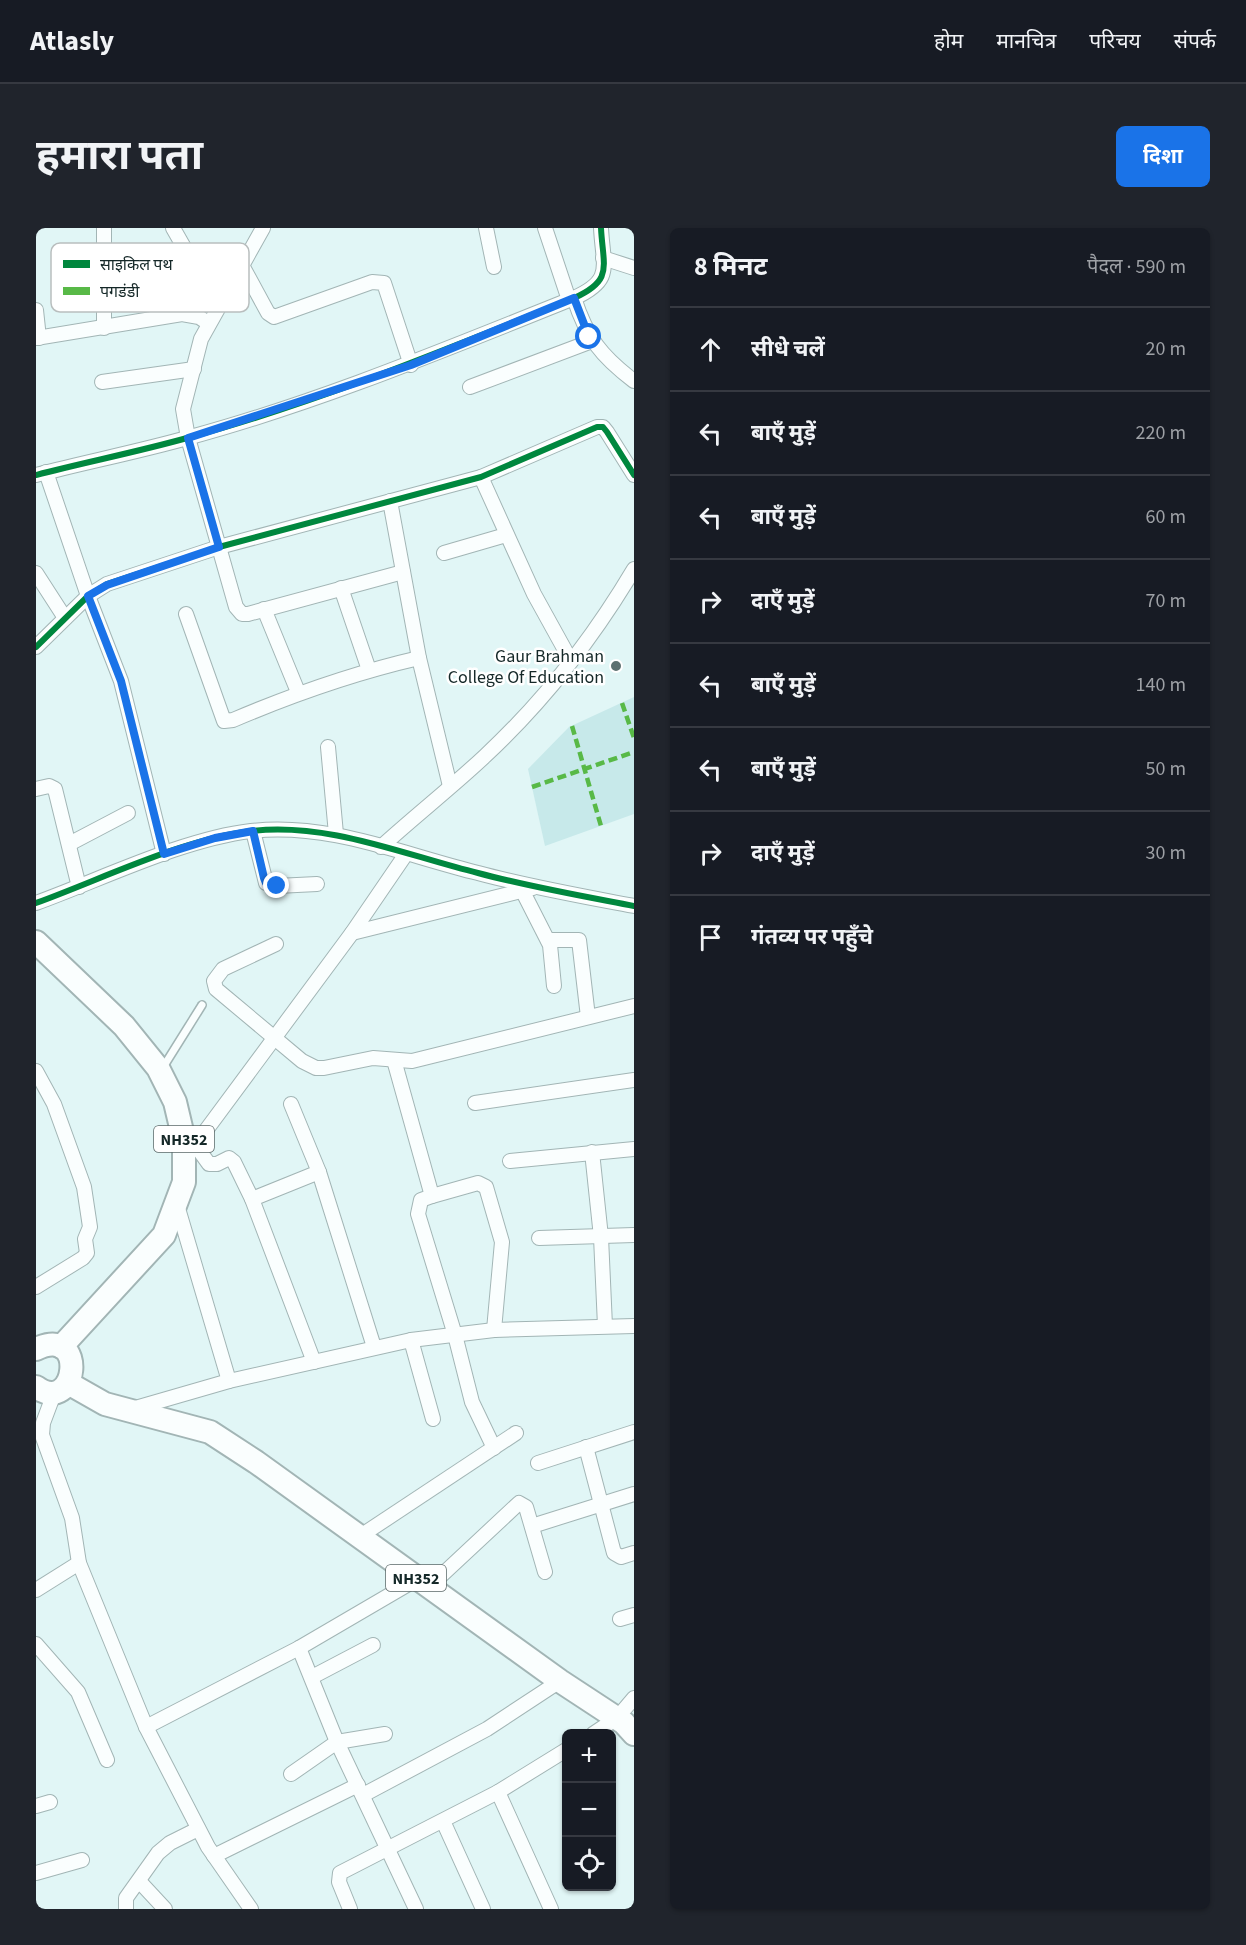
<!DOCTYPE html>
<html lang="hi">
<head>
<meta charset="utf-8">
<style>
	body { margin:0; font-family:"Source Sans 3","Noto Sans Devanagari",sans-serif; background:#20242c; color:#f1f3f6 }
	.controls { position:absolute; right:18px; bottom:18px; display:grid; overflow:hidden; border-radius:9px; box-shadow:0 2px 4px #0004 }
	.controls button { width:54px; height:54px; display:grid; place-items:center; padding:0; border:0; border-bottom:2px solid #363941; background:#171b24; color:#f1f3f6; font:30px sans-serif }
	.stop { position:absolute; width:18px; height:18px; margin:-14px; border:4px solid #1a73e8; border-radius:50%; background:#fff }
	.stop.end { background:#1a73e8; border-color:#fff; box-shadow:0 2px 6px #0008 }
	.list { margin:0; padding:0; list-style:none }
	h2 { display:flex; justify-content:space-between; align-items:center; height:78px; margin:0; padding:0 24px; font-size:26px }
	h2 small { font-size:20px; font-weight:400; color:#9ea1a6 }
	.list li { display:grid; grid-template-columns:39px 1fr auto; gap:18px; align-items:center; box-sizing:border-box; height:84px; padding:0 24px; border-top:2px solid #363941 }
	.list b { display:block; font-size:22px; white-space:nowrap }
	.list em { font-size:20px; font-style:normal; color:#9ea1a6 }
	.icon { flex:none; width:33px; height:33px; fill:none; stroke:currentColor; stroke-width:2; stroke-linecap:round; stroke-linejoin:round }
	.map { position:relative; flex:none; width:598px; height:1681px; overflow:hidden; border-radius:9px }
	header { display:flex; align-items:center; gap:36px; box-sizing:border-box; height:84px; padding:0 30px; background:#171b24; border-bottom:2px solid #363941 }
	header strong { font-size:28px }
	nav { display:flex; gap:33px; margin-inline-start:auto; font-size:21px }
	.intro { display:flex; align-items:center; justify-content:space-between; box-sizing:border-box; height:144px; padding:0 36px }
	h1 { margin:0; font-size:42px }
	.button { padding:15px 27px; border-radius:9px; background:#1a73e8; color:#fff; font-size:21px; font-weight:700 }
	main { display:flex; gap:36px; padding:0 36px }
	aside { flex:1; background:#171b24; border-radius:9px; box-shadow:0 2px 4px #0004 }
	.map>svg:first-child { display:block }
	.green { fill:#c7e9ea }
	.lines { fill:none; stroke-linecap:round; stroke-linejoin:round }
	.service-casing { stroke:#a2b5b5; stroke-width:10 }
	.minor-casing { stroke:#a2b5b5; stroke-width:16 }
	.trunk-casing { stroke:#a2b5b5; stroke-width:26 }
	.service { stroke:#fafefe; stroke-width:7 }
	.minor { stroke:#fafefe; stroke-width:14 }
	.trunk { stroke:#fafefe; stroke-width:22 }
	.quiet { stroke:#58b947; stroke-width:4.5; stroke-dasharray:9 4.5; stroke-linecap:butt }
	.cycleway-casing { stroke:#fff; stroke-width:10 }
	.cycleway { stroke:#00873e; stroke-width:6 }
	.route { stroke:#1a73e8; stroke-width:8 }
	.poi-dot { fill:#5c7070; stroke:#fff; stroke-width:2 }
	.labels { text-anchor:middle; stroke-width:5; stroke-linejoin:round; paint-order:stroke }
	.shield { fill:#fff; stroke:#5b6868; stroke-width:1.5 }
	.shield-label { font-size:16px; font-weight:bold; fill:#152828 }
	.poi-label { font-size:18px; fill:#152828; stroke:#fff; text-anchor:end }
	.key { fill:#fff; stroke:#b9bebe; stroke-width:1.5 }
	.key-label { font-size:16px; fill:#152828 }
</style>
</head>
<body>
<header>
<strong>Atlasly</strong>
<nav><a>होम</a><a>मानचित्र</a><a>परिचय</a><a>संपर्क</a></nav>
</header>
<div class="intro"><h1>हमारा पता</h1><a class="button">दिशा</a></div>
<main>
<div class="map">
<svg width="598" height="1681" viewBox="0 0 598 1681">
	<rect width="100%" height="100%" fill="#e1f6f6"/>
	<polygon class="green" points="598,469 598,586 509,618 492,541 533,499"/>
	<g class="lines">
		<g class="service-casing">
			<polyline id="service" points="126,841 166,777"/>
		</g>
		<g class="minor-casing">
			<g id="minor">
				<polyline points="137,0 182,79"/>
				<polyline points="227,0 165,111 147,181 152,210 200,379 206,386 212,386 367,344"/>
				<polyline points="450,0 458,39"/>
				<polyline points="509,0 533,72"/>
				<polyline points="567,30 598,40"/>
				<polyline points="207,39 232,85 238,89 336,54 348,55 375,137"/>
				<path d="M538,70C551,110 565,128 598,153"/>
				<polyline points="0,82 3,110"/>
				<polyline points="68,100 68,0"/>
				<polyline points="0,110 146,86 163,89 172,95"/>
				<polyline points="66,154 158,141"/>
				<polyline points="434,159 556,113"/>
				<polyline points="10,244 52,368 85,453 128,626"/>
				<path d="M0,247C50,234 101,224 151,210C284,174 410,121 538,70C578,52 567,39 565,0"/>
				<polyline points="445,249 498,366 535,433"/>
				<polyline points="354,273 383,430 414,558"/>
				<polyline points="408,325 470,307"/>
				<polyline points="0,345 29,390"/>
				<polyline points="305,360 333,442"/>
				<polyline points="228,381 262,464"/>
				<path d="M150,386L188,493L197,492C258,466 318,445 383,430"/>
				<polyline points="0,419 52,368 71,356 183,319 445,249 561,199 567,199 571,204 598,247"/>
				<polyline points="292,519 300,606"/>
				<polyline points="0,561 13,558 19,561 43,659"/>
				<polyline points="217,603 230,655 241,658 281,656"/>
				<polyline points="33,616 92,585"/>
				<path d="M345,619C379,588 416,559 449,528C508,473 557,410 598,341"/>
				<polyline points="486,662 514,717 518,758"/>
				<path d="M0,675C66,651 147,611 215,603C293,594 368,627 442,645C494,659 546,668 598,678"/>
				<polyline points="316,705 497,660"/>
				<polyline points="512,712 543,712 552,789"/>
				<polyline points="240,716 187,741 178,753 180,761 266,833 280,840 288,840 337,830 376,833 598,778"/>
				<polyline points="358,832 396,968 385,972 382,986 419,1107 436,1174 458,1220"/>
				<polyline points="0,843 18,876 48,959 54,999 49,1011 51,1025 47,1030 0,1059"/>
				<polyline points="439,875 598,852"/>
				<polyline points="255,876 283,944 338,1119"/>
				<polyline points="160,918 173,936 181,936 193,930 198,934 216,971 278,1134"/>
				<polyline points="556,924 565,1009 569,1098"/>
				<polyline points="148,932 316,705 370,626"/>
				<polyline points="474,933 598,921"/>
				<polyline points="396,968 442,955 450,959 466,1014 458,1102"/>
				<polyline points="216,971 283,944"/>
				<polyline points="141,977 193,1153"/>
				<polyline points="503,1010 598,1007"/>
				<polyline points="375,1112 397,1191"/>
				<polyline points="19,1163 7,1195 6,1207 36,1290 43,1335 110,1499 172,1619 215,1681"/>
				<polyline points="96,1181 193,1153 375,1112 458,1102 598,1098"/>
				<polyline points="550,1219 578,1325 585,1329 598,1325"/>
				<polyline points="502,1235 598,1204"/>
				<polyline points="496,1298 598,1266"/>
				<polyline points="323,1309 480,1205"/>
				<polyline points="393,1359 483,1275 490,1279 509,1344"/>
				<polyline points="0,1362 43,1335"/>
				<polyline points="584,1391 598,1387"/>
				<polyline points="0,1416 42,1464 71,1532"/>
				<polyline points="263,1420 301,1514 380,1681"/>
				<polyline points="276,1449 337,1417"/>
				<polyline points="110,1499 263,1420 381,1351"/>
				<polyline points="557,1506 581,1490 598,1470"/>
				<polyline points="255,1546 301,1514 349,1506"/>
				<polyline points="462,1564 515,1681"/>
				<polyline points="327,1567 451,1501 524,1453"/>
				<polyline points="0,1578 14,1574"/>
				<polyline points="407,1593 447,1681"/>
				<polyline points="178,1628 322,1557"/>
				<polyline points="0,1645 46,1632"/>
				<polyline points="103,1653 129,1681"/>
				<polyline points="90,1681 90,1670 122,1625 134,1615 162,1601"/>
				<polyline points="314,1681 303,1654 304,1645 462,1564 530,1522"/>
			</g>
		</g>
		<g class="trunk-casing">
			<g id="trunk">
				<polyline points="0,714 88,798 122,840 139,874 148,912 148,954 128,1007 25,1119"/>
				<path d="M0,1121C53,1096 41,1189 0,1159"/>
				<polyline points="32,1155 69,1176 174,1204 220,1234 524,1453 588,1495 598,1506"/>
			</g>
		</g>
		<use href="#service" class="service"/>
		<use href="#minor" class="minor"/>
		<use href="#trunk" class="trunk"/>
		<g class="quiet">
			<polyline points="586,475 598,510"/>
			<polyline points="536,498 565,598"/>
			<polyline points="496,559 598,524"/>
		</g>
		<g class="cycleway-casing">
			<g id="cycleway">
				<path d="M0,247C50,234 101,224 151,210C284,174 410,121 538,70C578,52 567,39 565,0"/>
				<polyline points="0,419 52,368 71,356 183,319 445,249 561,199 567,199 571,204 598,247"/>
				<path d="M0,675C66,651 147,611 215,603C293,594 368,627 442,645C494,659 546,668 598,678"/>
			</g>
		</g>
		<use href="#cycleway" class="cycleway"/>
	</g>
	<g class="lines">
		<polyline class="route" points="241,658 230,655 228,650 217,603 179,610 128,626 85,453 52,368 71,357 183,319 152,210 375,137 538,70 553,109"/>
	</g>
	<circle class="poi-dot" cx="580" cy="438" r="6"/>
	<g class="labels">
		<g class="shield">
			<rect x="118" y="898" width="60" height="26" rx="4.5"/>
			<rect x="350" y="1337" width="60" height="26" rx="4.5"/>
		</g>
		<g class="shield-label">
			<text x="148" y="917">NH352</text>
			<text x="380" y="1356">NH352</text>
		</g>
		<g class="poi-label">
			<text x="568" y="434">Gaur Brahman<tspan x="568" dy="21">College Of Education</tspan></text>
		</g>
	</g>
	<rect x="15" y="15" width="198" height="69" rx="9" class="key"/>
	<rect x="27" y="32" width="27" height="8" fill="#00873e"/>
	<rect x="27" y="59" width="27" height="8" fill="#58b947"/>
	<g class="key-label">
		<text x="64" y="42">साइकिल पथ</text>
		<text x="64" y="69">पगडंडी</text>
	</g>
</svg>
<div class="controls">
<button>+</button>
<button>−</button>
<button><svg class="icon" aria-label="locate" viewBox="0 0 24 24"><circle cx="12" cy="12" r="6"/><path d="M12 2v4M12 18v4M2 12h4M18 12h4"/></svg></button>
</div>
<div class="stop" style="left:553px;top:109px"></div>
<div class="stop end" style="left:241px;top:658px"></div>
</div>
<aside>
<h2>8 मिनट<small>पैदल · 590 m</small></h2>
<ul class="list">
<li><svg class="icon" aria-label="ahead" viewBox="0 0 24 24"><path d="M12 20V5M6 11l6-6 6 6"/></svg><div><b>सीधे चलें</b></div><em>20 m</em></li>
<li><svg class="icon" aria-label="left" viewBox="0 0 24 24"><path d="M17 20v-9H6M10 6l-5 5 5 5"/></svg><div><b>बाएँ मुड़ें</b></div><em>220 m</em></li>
<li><svg class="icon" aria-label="left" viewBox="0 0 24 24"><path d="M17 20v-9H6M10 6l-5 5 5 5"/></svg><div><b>बाएँ मुड़ें</b></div><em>60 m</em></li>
<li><svg class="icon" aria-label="right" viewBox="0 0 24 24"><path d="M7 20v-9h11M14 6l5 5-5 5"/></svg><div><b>दाएँ मुड़ें</b></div><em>70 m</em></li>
<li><svg class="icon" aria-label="left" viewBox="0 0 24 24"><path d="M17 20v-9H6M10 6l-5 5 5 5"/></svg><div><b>बाएँ मुड़ें</b></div><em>140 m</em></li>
<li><svg class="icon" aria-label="left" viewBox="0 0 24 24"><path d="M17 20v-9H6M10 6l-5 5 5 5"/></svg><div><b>बाएँ मुड़ें</b></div><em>50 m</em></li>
<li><svg class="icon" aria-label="right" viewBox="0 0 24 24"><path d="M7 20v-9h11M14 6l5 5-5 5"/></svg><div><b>दाएँ मुड़ें</b></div><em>30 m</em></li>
<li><svg class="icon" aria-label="arrive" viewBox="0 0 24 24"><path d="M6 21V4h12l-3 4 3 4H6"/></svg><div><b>गंतव्य पर पहुँचे</b></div></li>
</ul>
</aside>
</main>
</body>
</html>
